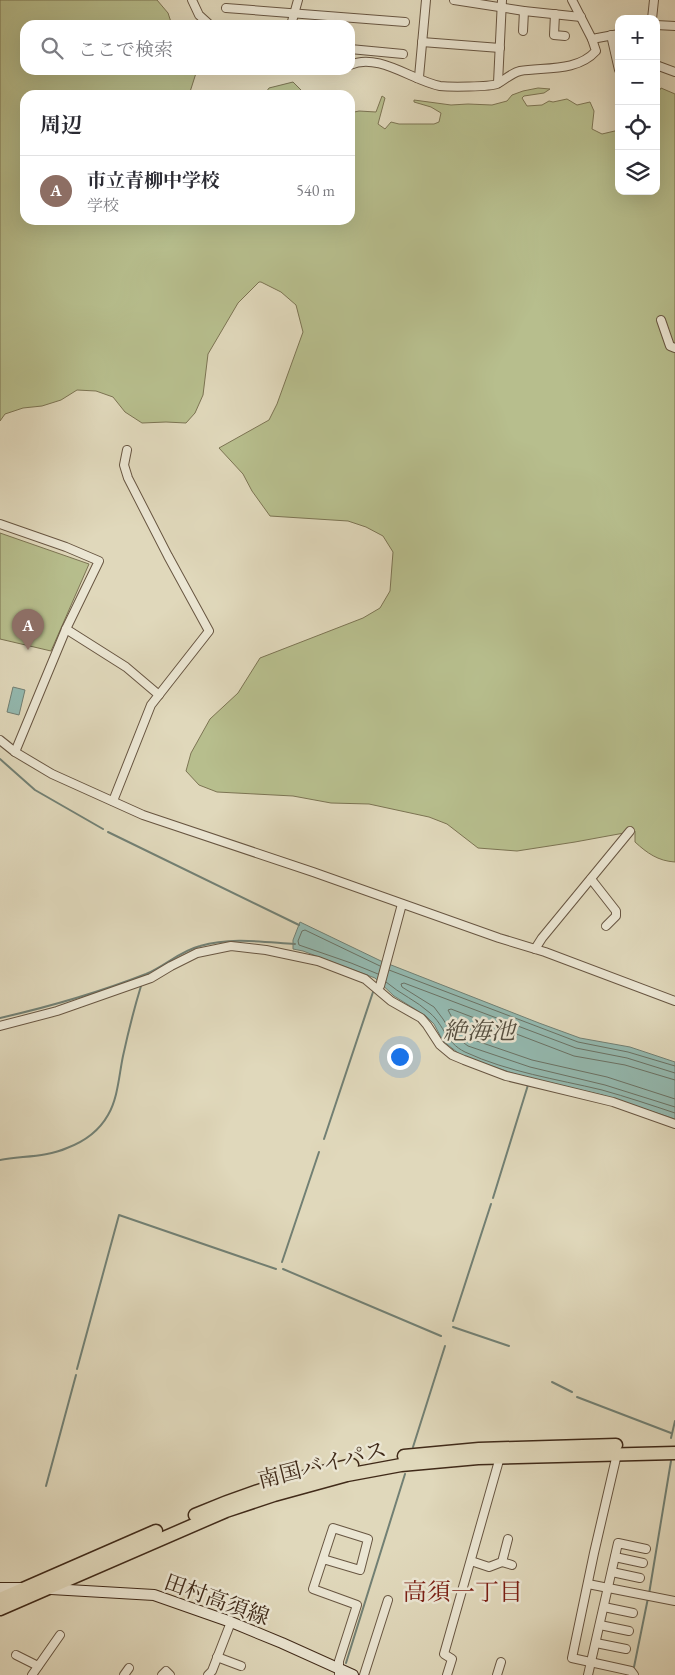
<!DOCTYPE html>
<html lang="ja">
<head>
<meta charset="utf-8">
<style>
	body { margin:0; font-family:"EB Garamond","Noto Serif JP",serif; background:#f7f7f7; color:#2b2b33 }
	.controls { position:absolute; right:15px; top:15px; display:grid; overflow:hidden; border-radius:10px; box-shadow:0 5px 20px #0002 }
	.controls button { width:45px; height:45px; display:grid; place-items:center; padding:0; border:0; border-bottom:1px solid #e1e1e2; background:#fff; color:#2b2b33; font:25px sans-serif }
	.you { position:absolute; left:399px; top:1056px; width:18px; height:18px; margin:-12px; border:4px solid #fff; border-radius:50%; background:#1a73e8; box-shadow:0 0 0 8px #1a73e833 }
	.badge { display:grid; place-items:center; width:32px; height:32px; border-radius:50%; background:#8f2418; color:#fff; font-size:16px; font-weight:700 }
	.pin { position:absolute; translate:-50% -41px; filter:drop-shadow(0 1px 2px #0008) }
	.pin::after { content:''; position:absolute; top:26px; width:18px; height:15px; background:inherit; clip-path:polygon(0 0,100% 0,50% 100%) }
	.list { margin:0; padding:0; list-style:none }
	h2 { display:flex; justify-content:space-between; align-items:center; height:65px; margin:0; padding:0 20px; font-size:21px }
	h2 small { font-size:16px; font-weight:400; color:#7c7c81 }
	.list li { display:grid; grid-template-columns:32px 1fr auto; gap:15px; align-items:center; box-sizing:border-box; height:70px; padding:0 20px; border-top:1px solid #e1e1e2 }
	.list b { display:block; font-size:19px; white-space:nowrap }
	.list p { margin:0; font-size:16px; white-space:nowrap; color:#7c7c81 }
	.list em { font-size:16px; font-style:normal; color:#7c7c81 }
	.icon { flex:none; width:28px; height:28px; fill:none; stroke:currentColor; stroke-width:2; stroke-linecap:round; stroke-linejoin:round }
	.map { position:relative; flex:none; width:675px; height:1675px; overflow:hidden }
	.search { position:absolute; background:#fff; box-shadow:0 5px 20px #0002; left:20px; top:20px; width:335px; height:55px; display:flex; align-items:center; gap:12px; box-sizing:border-box; padding:0 18px; border-radius:15px; color:#7c7c81; font-size:19px }
	.panel { position:absolute; background:#fff; box-shadow:0 5px 20px #0002; left:20px; top:90px; width:335px; height:135px; border-radius:15px }
	.map>svg:first-child { display:block }
	.green { fill:#b7be8d; stroke:#7c7453 }
	.water { fill:#94bab1; stroke:#728074 }
	.lines { fill:none; stroke-linecap:round; stroke-linejoin:round }
	.shore { stroke:#6a7265; stroke-width:1 }
	.stream { stroke:#728074; stroke-width:2 }
	.minor-casing { stroke:#685642; stroke-width:10 }
	.secondary-casing { stroke:#402a19; stroke-width:12 }
	.trunk-casing { stroke:#402a19; stroke-width:15 }
	.minor { stroke:#ebe6d3; stroke-width:8 }
	.secondary { stroke:#ebe6d3; stroke-width:10 }
	.trunk { stroke:#e0d8bb; stroke-width:12 }
	.labels { text-anchor:middle; stroke-width:5; stroke-linejoin:round; paint-order:stroke }
	.street-label { font-size:22px; fill:#402a19; stroke:#ebe6d3 }
	.water-label { font-size:24px; font-style:italic; fill:#554e3f; stroke:#ebe6d3 }
	.neighbourhood-label { font-size:24px; fill:#7a1f14; stroke:#ebe6d3 }
</style>
</head>
<body>
<div class="map">
<svg width="675" height="1675" viewBox="0 0 675 1675">
	<rect width="100%" height="100%" fill="#e0d8bb"/>
	<filter id="stains"><feTurbulence type="fractalNoise" baseFrequency=".004" numOctaves="4"/><feColorMatrix values="0 0 0 0 .2 0 0 0 0 .09 0 0 0 0 .02 0 0 0 .5 -.17"/></filter>
	<radialGradient id="worn" r=".72"><stop offset=".6" stop-color="#630" stop-opacity="0"/><stop offset="1" stop-color="#630" stop-opacity=".3"/></radialGradient>
	<g class="green">
		<path d="M0,0H157L168,13L172,25H25V70H197L189,95H25V220H350V113L359,111L376,112L382,96L385,98L378,124L385,129L391,122L399,124H434L439,122L441,113L431,107L414,102V100L451,105L468,104L492,105L507,101L512,95L523,91L538,88L550,89L544,93L524,96L522,98L527,106L542,105L549,101L553,102L567,99L577,105L590,102L594,111L592,129L602,134L619,130V191H656V96L661,88L675,94V862C658,861 647,853 635,842V831L575,842L517,851L478,848L447,824L429,817L369,804L331,803L293,796L217,792L199,785L186,771L191,753L210,719L238,693L260,658L363,618L380,608L390,591L393,552L383,536L366,527L348,521L270,516L252,491L243,474L219,448L269,420L277,404L303,332L296,305L281,292L261,282H259L238,303L208,354L203,395L195,413L186,423L166,422L142,423L125,412L113,397L96,391L77,390L61,400L42,406L23,408L5,414L0,421Z"/>
		<polygon points="293,82 306,95 264,95 269,88"/>
		<polygon points="0,533 89,564 51,651 0,639"/>
	</g>
	<g class="water">
		<polygon points="13,687 25,690 19,715 7,712"/>
		<polygon points="300,922 381,961 539,1023 580,1038 630,1047 675,1062 675,1119 602,1095 527,1078 462,1056 443,1041 434,1024 426,1016 394,996 375,978 303,951 293,949 293,940"/>
	</g>
	<g class="lines">
		<g class="shore">
			<polyline points="389,970 578,1042 628,1052 675,1066"/>
			<polyline points="378,974 351,963 299,945 298,941 302,931 305,930 380,966"/>
			<path d="M386,982C400,994 417,1001 430,1013C445,1026 445,1042 465,1052C508,1072 556,1079 602,1090C627,1097 651,1105 675,1113"/>
			<polyline points="675,1073 627,1058 576,1048 404,983 401,984 402,987 434,1007 443,1019 452,1034 468,1046 530,1067 605,1085 675,1107"/>
			<polyline points="675,1080 625,1065 574,1056 451,1009 448,1010 458,1029 471,1039 532,1060 607,1077 675,1099"/>
		</g>
		<g class="stream">
			<polyline points="0,759 35,790 103,829"/>
			<polyline points="108,832 299,925"/>
			<path d="M0,1018C48,1007 100,992 146,974C165,966 180,951 200,946C232,937 263,942 295,944"/>
			<polyline points="324,1139 373,992"/>
			<path d="M0,1160C22,1156 47,1157 67,1148C83,1142 99,1131 108,1115C118,1098 119,1075 123,1056C128,1033 134,1009 141,986"/>
			<polyline points="493,1198 528,1085"/>
			<polyline points="282,1262 319,1152"/>
			<polyline points="283,1269 441,1336"/>
			<polyline points="453,1321 491,1204"/>
			<polyline points="453,1327 509,1346"/>
			<polyline points="77,1369 119,1215 276,1269"/>
			<polyline points="552,1382 572,1392"/>
			<polyline points="577,1397 671,1433"/>
			<polyline points="671,1438 675,1421"/>
			<polyline points="413,1447 445,1346"/>
			<polyline points="46,1486 76,1375"/>
			<polyline points="649,1594 671,1461"/>
			<polyline points="346,1663 405,1474"/>
			<polyline points="634,1667 648,1598"/>
		</g>
		<g class="minor-casing">
			<g id="minor">
				<polyline points="192,0 199,15 210,25"/>
				<polyline points="454,0 524,11 581,17"/>
				<polyline points="572,0 592,39 619,34"/>
				<polyline points="226,8 405,22"/>
				<polyline points="555,14 554,35 565,36"/>
				<polyline points="652,19 654,0"/>
				<polyline points="291,25 298,0"/>
				<polyline points="656,25 675,26"/>
				<polyline points="523,31 524,11"/>
				<polyline points="611,35 619,70"/>
				<polyline points="422,42 500,48"/>
				<polyline points="350,49 403,54"/>
				<path d="M350,65C378,52 413,81 440,86C449,87 490,87 497,84C505,80 511,73 520,71C545,67 577,72 596,51L592,39"/>
				<polyline points="656,65 675,72"/>
				<polyline points="417,78 419,77 426,0"/>
				<polyline points="498,83 502,0"/>
				<polyline points="661,320 670,346 675,348"/>
				<polyline points="0,524 66,547 99,561 66,629 15,752"/>
				<polyline points="66,629 126,667 159,695"/>
				<polyline points="0,740 15,752 52,774 143,815 313,872 499,938 545,952 675,1001"/>
				<polyline points="113,801 151,705 209,631 168,556 128,478 124,465 127,450"/>
				<polyline points="591,879 616,911 616,916 606,926"/>
				<polyline points="535,949 542,938 630,831"/>
				<polyline points="377,988 380,986 402,904"/>
				<polyline points="0,1026 57,1011 151,978 171,966 197,953 231,946 266,950 318,961 365,979 391,1001 421,1018 427,1025 440,1045 452,1055 464,1060 506,1076 613,1102 675,1124"/>
				<polyline points="617,1454 594,1553 572,1658 631,1671 634,1675"/>
				<polyline points="615,1557 643,1563"/>
				<polyline points="323,1559 360,1570 368,1539 333,1528 313,1589 357,1605 339,1661 339,1675"/>
				<polyline points="471,1561 489,1567 502,1562 508,1539"/>
				<polyline points="502,1562 512,1565"/>
				<polyline points="612,1572 640,1578"/>
				<polyline points="588,1584 675,1601"/>
				<polyline points="604,1607 633,1613"/>
				<polyline points="600,1625 629,1631"/>
				<polyline points="596,1643 626,1649"/>
				<polyline points="16,1655 38,1666"/>
				<polyline points="217,1657 241,1666"/>
				<polyline points="32,1675 60,1635"/>
				<polyline points="124,1675 129,1668"/>
				<polyline points="162,1675 166,1671 170,1675"/>
				<polyline points="208,1675 212,1671 231,1622"/>
				<polyline points="364,1675 388,1600"/>
				<polyline points="447,1675 452,1659 444,1654 500,1457"/>
				<polyline points="497,1675 501,1662"/>
				<polyline points="588,1675 618,1543 646,1549"/>
			</g>
		</g>
		<g class="secondary-casing">
			<g id="secondary">
				<polyline points="0,1588 21,1588"/>
				<polyline points="51,1589 154,1595 231,1622 282,1643 353,1675"/>
			</g>
		</g>
		<g class="trunk-casing">
			<g id="trunk">
				<polyline points="404,1456 479,1449 616,1445"/>
				<path d="M195,1515C246,1493 298,1477 352,1465"/>
				<polyline points="0,1599 156,1531"/>
				<polyline points="0,1609 226,1511 274,1495 347,1475 401,1465 478,1458 675,1453"/>
			</g>
		</g>
		<use href="#minor" class="minor"/>
		<use href="#secondary" class="secondary"/>
		<use href="#trunk" class="trunk"/>
	</g>
	<g class="labels">
		<g class="street-label">
			<text transform="translate(322 1464) rotate(-14)" y="8">南国バイパス</text>
			<text transform="translate(217 1599) rotate(20)" y="8">田村高須線</text>
		</g>
		<g class="water-label">
			<text x="479" y="1039">絶海池</text>
		</g>
		<g class="neighbourhood-label">
			<text x="463" y="1600">高須一丁目</text>
		</g>
	</g>
	<rect width="100%" height="100%" filter="url(#stains)"/>
	<rect width="100%" height="100%" fill="url(#worn)"/>
</svg>
<div class="controls">
<button>+</button>
<button>−</button>
<button><svg class="icon" aria-label="locate" viewBox="0 0 24 24"><circle cx="12" cy="12" r="6"/><path d="M12 2v4M12 18v4M2 12h4M18 12h4"/></svg></button>
<button><svg class="icon" aria-label="layers" viewBox="0 0 24 24"><path d="M12 4l9 5-9 5-9-5zM3 14l9 5 9-5"/></svg></button>
</div>
<div class="you"></div>
<div class="pin badge" style="left:28px;top:650px;background:#8d6e63">A</div>
<div class="search"><svg class="icon" aria-label="search" viewBox="0 0 24 24"><circle cx="10" cy="10" r="6"/><path d="M15 15l6 6"/></svg>ここで検索</div>
<section class="panel">
<h2>周辺<small></small></h2>
<ul class="list">
<li><span class="badge" style="background:#8d6e63">A</span><div><b>市立青柳中学校</b><p>学校</p></div><em>540 m</em></li>
</ul>
</section>
</div>
</body>
</html>
